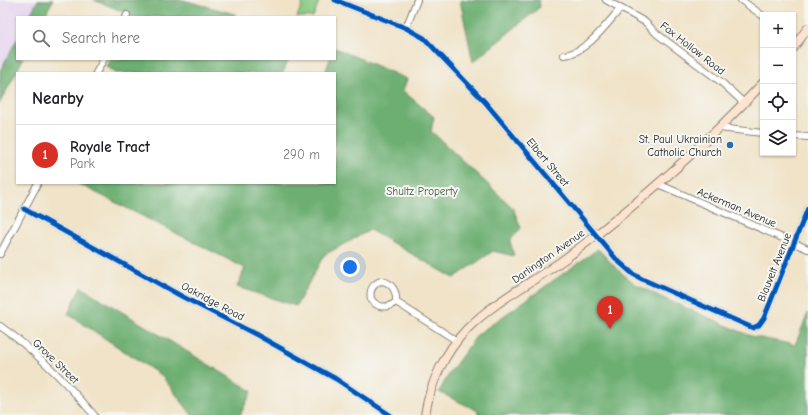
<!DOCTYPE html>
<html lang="en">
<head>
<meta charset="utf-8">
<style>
	body { margin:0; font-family:"Comic Neue",sans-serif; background:#f6f6f6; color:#202124 }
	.controls { position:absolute; right:12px; top:12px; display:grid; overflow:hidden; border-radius:0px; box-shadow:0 1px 3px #0004 }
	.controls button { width:36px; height:36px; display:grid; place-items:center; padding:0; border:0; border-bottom:1px solid #e0e0e0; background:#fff; color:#202124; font:20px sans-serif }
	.you { position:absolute; left:350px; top:267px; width:14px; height:14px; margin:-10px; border:3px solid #fff; border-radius:50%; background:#1a73e8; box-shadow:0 0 0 6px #1a73e833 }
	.badge { display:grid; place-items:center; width:26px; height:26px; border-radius:50%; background:#d93025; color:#fff; font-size:13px; font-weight:700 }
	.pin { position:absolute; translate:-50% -33px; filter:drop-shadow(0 1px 2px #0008) }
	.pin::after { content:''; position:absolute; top:21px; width:14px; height:12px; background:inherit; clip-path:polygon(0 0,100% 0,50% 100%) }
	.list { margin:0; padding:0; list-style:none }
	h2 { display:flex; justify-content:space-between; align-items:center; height:52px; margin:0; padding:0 16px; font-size:17px }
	h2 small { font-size:13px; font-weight:400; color:#757577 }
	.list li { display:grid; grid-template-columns:26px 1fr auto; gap:12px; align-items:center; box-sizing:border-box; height:60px; padding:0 16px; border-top:1px solid #e0e0e0 }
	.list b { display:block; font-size:15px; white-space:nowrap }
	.list p { margin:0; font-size:13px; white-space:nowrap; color:#757577 }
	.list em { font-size:13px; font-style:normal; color:#757577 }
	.icon { flex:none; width:22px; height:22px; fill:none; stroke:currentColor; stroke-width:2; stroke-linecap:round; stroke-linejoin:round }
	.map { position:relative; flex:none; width:808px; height:415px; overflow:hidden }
	.search { position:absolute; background:#fff; box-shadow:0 1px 3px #0004; left:16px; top:16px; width:320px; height:44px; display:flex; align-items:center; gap:10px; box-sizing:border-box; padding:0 14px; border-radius:0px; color:#757577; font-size:15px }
	.panel { position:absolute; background:#fff; box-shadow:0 1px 3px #0004; left:16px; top:72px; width:320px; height:112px; border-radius:0px }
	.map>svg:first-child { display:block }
	.built { fill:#e5d3f1 }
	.green { fill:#87cb84; stroke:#527450 }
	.forest { fill:#6daf72; stroke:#446647 }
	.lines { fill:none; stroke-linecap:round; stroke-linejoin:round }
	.minor-casing { stroke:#868072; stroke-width:8 }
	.secondary-casing { stroke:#868072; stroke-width:10 }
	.minor { stroke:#fff; stroke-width:6 }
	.secondary { stroke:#fde4d1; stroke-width:8 }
	.cycleway-casing { stroke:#f6f6f2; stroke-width:8 }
	.cycleway { stroke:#0057b8; stroke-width:5 }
	.poi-dot { fill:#1f6fb2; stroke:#f6f6f2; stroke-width:1.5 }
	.labels { text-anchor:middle; stroke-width:4; stroke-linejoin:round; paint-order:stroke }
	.street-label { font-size:11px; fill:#1c1c1c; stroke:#f6f6f2 }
	.poi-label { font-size:11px; fill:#1c1c1c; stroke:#f6f6f2; text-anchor:end }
	.park-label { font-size:11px; fill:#415940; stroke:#f6f6f2 }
</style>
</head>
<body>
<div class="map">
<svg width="808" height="415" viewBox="0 0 808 415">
	<rect width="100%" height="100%" fill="#f6f6f2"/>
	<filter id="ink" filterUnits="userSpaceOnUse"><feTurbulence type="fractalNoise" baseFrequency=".025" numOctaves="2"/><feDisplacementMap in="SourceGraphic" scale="8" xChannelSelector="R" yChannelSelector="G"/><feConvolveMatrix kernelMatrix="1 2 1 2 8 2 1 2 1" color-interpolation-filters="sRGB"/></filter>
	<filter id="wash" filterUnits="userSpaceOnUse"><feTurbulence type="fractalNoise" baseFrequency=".012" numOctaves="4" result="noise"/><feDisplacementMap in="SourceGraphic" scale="16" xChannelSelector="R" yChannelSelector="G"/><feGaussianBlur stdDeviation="0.9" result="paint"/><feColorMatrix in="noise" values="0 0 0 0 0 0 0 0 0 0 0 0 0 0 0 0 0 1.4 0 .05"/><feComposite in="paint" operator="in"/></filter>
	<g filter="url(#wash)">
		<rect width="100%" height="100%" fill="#f0e3c8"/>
		<polygon class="built" points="0,0 38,0 29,17 17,17 17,39 0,71"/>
		<polygon class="green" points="304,0 319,1 313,17 297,17"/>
		<g class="forest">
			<polygon points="38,0 53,0 44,17 29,17"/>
			<polygon points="94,0 183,0 235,14 235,17 131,17 132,15"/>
			<polygon points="460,0 539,0 540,7 473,62"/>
			<polygon points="17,39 17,59 23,59 0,103 0,71"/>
			<polygon points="335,48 407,79 403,91 434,117 431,131 513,208 521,228 510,241 514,256 493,251 454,278 370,230 324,255 296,306 237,287 245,268 77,183 335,183 335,73 325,73 330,59 335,59"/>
			<polygon points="110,59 289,59 283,73 116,73 106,66"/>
			<polygon points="598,249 617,269 635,284 661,297 751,336 795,345 808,313 808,415 478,415 478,411 439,392 450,372 478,334"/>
			<polygon points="81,287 252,391 240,415 192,415 162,376 68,314"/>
		</g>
	</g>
	<g filter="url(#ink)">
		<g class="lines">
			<g class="minor-casing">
				<g id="minor">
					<polyline points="335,0 406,28 424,38 485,102 617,260 633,274 642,279 753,328 759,325 764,318 808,208"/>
					<polyline points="606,0 645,22 657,34 720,81 744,103"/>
					<polyline points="741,0 763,16"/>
					<polyline points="126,17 127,15"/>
					<polyline points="406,28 417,0"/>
					<path d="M564,55C586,53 606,25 620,9"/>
					<polyline points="96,73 104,59"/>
					<polyline points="719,128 763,133"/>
					<polyline points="793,136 808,137"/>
					<polyline points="658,184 808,249"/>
					<polyline points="24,209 183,297 257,335 336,379 390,415"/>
					<polyline points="0,254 38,183"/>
					<path d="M381,281C392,282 397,292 396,302C387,309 377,308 371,299C369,290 373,284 381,281Z"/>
					<polyline points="396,302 457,341"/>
					<path d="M0,326C36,351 66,382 94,415"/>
				</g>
			</g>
			<g class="secondary-casing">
				<g id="secondary">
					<polyline points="793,48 808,28"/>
					<path d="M425,415C430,383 445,352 467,329C496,300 533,282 566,258C636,206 703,147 763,83"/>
				</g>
			</g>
			<use href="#minor" class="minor"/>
			<use href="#secondary" class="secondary"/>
			<g class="cycleway-casing">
				<g id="cycleway">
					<polyline points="335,0 406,28 424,38 485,102 617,260 633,274 642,279 753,328 759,325 764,318 808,208"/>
					<polyline points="24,209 183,297 257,335 336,379 390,415"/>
				</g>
			</g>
			<use href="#cycleway" class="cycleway"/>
		</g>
	</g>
	<circle class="poi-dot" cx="730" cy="145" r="4"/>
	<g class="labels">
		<g class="street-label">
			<text transform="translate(693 48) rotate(38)" y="4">Fox Hollow Road</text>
			<text transform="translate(548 162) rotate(50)" y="4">Elbert Street</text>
			<text transform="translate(737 207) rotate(23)" y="4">Ackerman Avenue</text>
			<text transform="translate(548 256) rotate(-35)" y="4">Darlington Avenue</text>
			<text transform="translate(774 267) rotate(-68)" y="4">Blauvelt Avenue</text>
			<text transform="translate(213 301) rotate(28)" y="4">Oakridge Road</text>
			<text transform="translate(56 361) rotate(44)" y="4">Grove Street</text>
		</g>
		<g class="poi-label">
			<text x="722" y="143">St. Paul Ukrainian<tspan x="722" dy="13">Catholic Church</tspan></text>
		</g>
		<g class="park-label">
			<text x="422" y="195">Shultz Property</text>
		</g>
	</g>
</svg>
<div class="controls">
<button>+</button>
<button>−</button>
<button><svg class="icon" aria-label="locate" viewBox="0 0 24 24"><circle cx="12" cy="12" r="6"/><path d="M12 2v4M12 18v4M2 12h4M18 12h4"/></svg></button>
<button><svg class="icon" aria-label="layers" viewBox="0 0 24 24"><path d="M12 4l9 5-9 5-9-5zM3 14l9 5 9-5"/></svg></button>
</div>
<div class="you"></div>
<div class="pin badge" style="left:610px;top:329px">1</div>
<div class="search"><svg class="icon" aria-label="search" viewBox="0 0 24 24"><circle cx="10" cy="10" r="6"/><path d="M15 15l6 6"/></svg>Search here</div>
<section class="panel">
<h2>Nearby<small></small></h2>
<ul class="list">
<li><span class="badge">1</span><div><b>Royale Tract</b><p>Park</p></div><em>290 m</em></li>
</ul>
</section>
</div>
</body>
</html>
